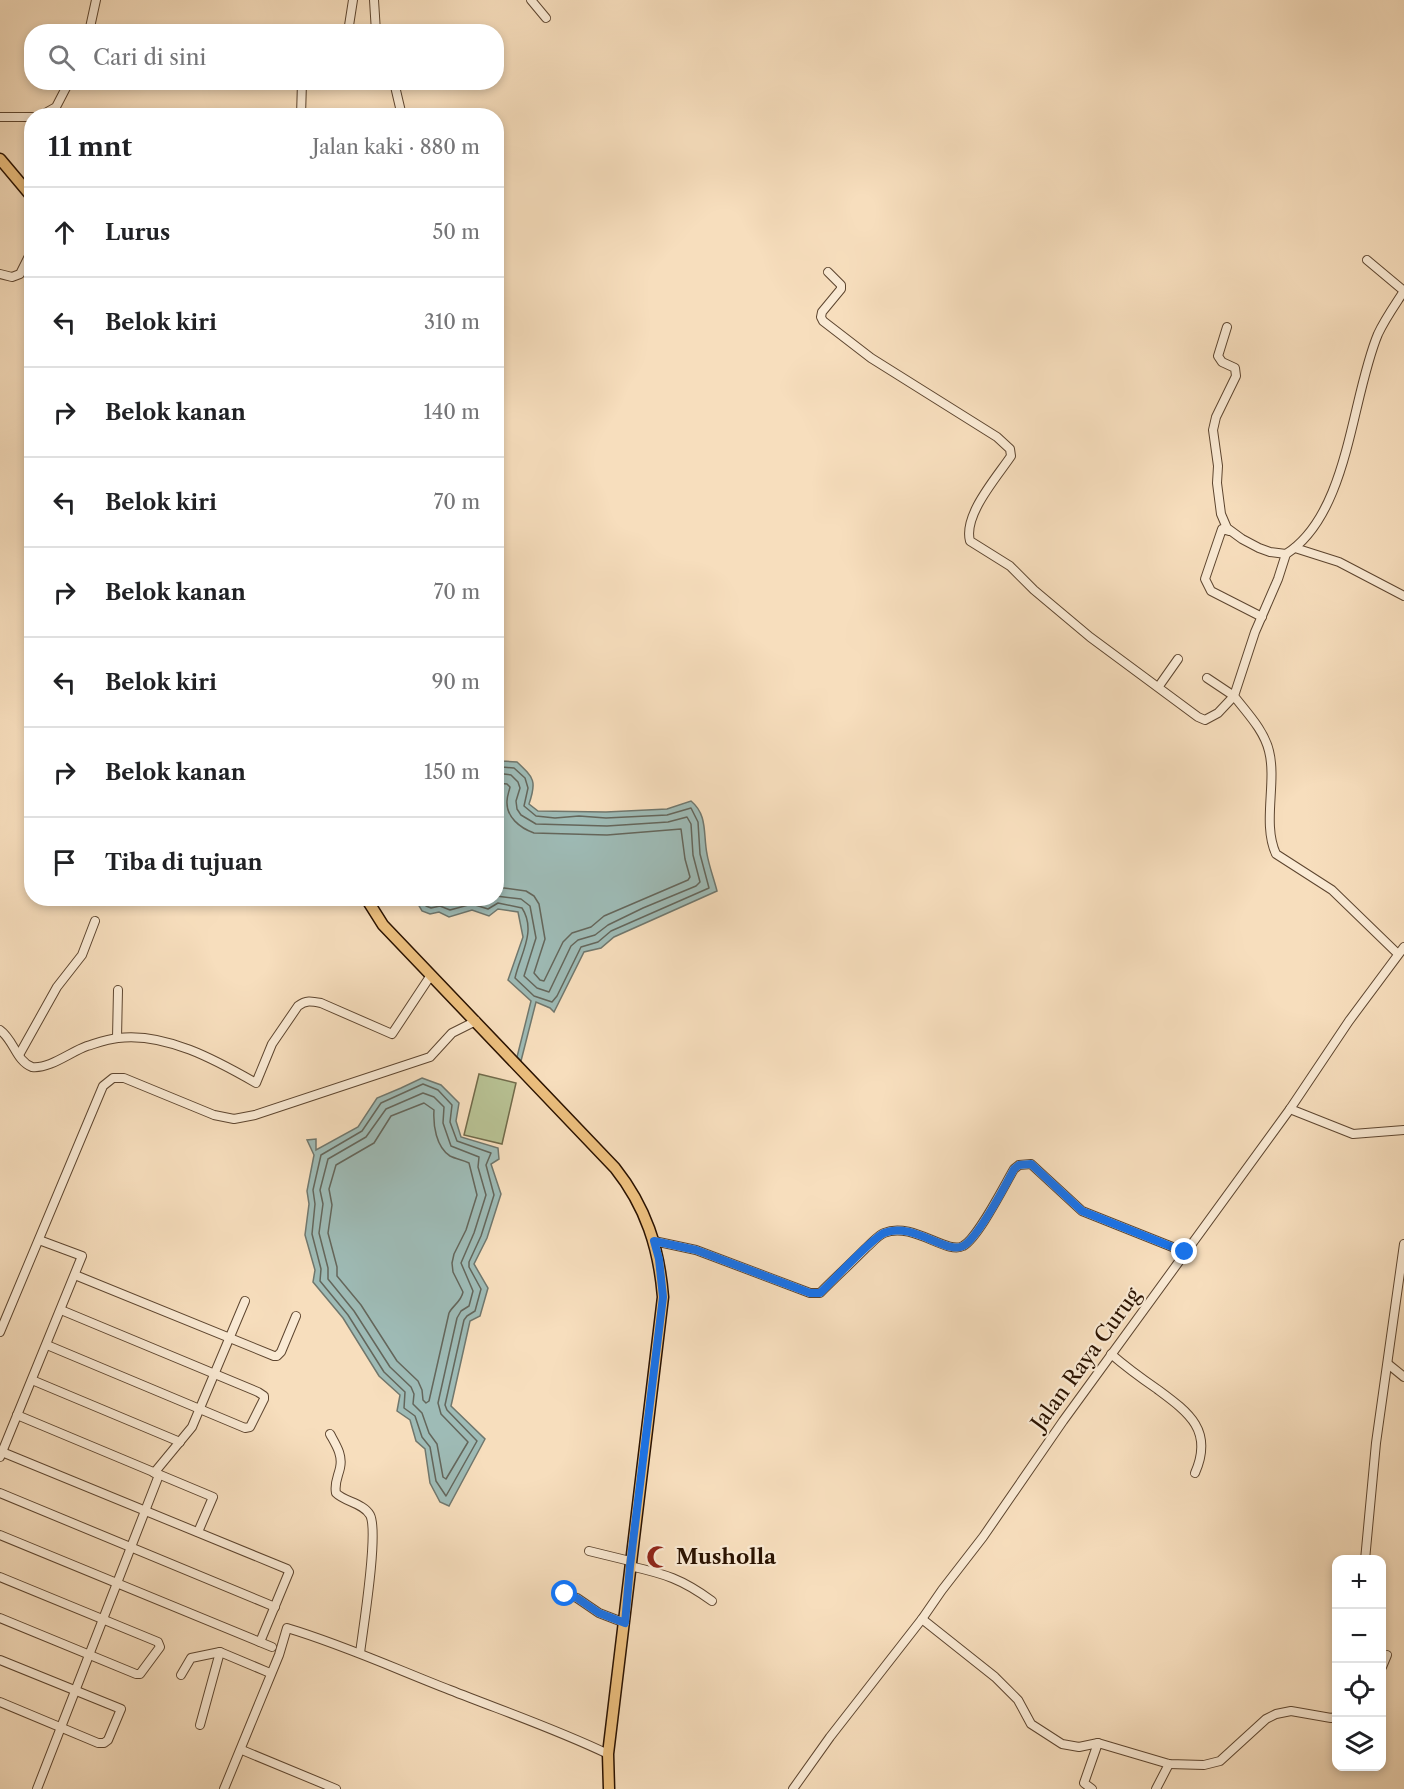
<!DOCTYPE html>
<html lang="id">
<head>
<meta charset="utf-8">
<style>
	body { margin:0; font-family:"Libre Caslon Text",serif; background:#f2f2f2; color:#202124 }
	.controls { position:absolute; right:18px; bottom:18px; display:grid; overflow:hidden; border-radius:12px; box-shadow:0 3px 9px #0003 }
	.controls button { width:54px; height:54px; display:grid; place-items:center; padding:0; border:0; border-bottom:2px solid #e0e0e0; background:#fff; color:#202124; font:30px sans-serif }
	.stop { position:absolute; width:18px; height:18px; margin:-14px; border:4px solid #1a73e8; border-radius:50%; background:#fff }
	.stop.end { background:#1a73e8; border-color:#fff; box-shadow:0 2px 6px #0008 }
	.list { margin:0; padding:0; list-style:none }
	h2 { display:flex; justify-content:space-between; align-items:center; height:78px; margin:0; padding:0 24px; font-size:26px }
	h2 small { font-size:20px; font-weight:400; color:#757577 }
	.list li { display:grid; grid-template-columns:39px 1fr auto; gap:18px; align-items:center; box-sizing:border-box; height:90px; padding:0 24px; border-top:2px solid #e0e0e0 }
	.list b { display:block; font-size:22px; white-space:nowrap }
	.list em { font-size:20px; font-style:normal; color:#757577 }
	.icon { flex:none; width:33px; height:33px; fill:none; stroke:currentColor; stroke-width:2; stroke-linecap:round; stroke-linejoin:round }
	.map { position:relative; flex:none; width:1404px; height:1789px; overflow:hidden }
	.search { position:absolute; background:#fff; box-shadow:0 3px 9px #0003; left:24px; top:24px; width:480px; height:66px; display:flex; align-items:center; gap:15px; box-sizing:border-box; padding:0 21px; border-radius:24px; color:#757577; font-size:22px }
	.panel { position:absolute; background:#fff; box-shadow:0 3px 9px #0003; left:24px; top:108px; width:480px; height:798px; border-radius:24px }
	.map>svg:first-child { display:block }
	.green { fill:#b8c294; stroke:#716a4a; stroke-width:1.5 }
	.water { fill:#9ebbb6; stroke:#70776d; stroke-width:1.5 }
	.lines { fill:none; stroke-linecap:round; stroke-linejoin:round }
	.shore { stroke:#64665b; stroke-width:1.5 }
	.minor-casing { stroke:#5d452f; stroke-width:10 }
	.major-casing { stroke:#2a1200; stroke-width:13 }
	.minor { stroke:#faead4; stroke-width:8 }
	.major { stroke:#ecbf7e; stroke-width:10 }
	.route { stroke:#1a73e8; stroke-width:8 }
	.labels { text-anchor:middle; stroke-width:4.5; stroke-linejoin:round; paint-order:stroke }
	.street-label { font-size:21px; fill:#2a1200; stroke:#faead4 }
	.poi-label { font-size:21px; font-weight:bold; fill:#2a1200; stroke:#faead4; text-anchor:start }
</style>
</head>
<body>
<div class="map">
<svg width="1404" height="1789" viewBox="0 0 1404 1789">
	<rect width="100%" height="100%" fill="#f7debd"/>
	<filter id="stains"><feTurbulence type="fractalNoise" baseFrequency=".00333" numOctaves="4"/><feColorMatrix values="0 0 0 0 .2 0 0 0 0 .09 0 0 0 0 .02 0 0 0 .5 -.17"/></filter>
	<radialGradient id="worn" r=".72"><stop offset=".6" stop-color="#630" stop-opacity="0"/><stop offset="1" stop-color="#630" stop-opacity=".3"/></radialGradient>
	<polygon class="green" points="479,1074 516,1083 502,1144 464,1135"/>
	<g class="water">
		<path d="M497,756L502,761L517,762C534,778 537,781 529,804L538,811L606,812L667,809L691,801C708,815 703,834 707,854C709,866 714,879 717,891L614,937L601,948L584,952L554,1012L550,1008L536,1002L521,1061L517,1057L531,1001L508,980L523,937L518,912L498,909L489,916L472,910L449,917L439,912L430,914L422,911L415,899L496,898Z"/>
		<polygon points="422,1078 441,1085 459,1103 456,1121 461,1137 498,1148 499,1159 491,1164 501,1194 487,1238 474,1264 488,1288 480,1316 470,1321 451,1406 485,1439 449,1506 440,1502 430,1483 425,1449 416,1441 410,1420 397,1411 400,1395 379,1376 343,1318 313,1282 315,1270 305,1235 309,1204 307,1191 314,1155 307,1140 316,1139 316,1150 358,1127 377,1098 401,1088"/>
	</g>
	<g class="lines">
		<g class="shore">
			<polyline points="496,773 511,775 518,782 520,788 516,801 517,809 521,815 536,824 607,826 668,822 687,817 691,824 693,855 700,882 696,886 643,908 608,925 595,935 578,940 571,946 549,992 537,988 524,976 536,938 530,906 521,899 496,896"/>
			<path d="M496,783L507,784L510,787C509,792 507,796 507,801C506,817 520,828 534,833L607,835L681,829L685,859L690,877L688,880L604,916L591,927L572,933L563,942L544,981L540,980L534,973L545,939L539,904L534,896L526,891L496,887"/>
			<path d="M423,898L426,906L431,908L440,906L450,910L472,904L488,909L498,903L522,908C537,931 520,955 515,978L534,996L552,1002L557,996L581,947L598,942L611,931L709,888L700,854L698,822L691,808L667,815L606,818L579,816L555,818L536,816L524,806L528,788L525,778L514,768L502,767L496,764"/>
			<polygon points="423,1084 438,1090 452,1105 450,1122 457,1141 491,1153 486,1165 494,1195 481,1236 469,1262 469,1267 481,1289 475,1311 467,1316 464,1320 445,1405 447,1410 477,1441 446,1496 436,1481 430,1447 422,1437 415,1416 404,1408 405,1392 384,1372 348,1315 320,1281 321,1269 312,1234 315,1204 313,1190 321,1155 362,1131 381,1103"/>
			<polygon points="423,1093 434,1097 444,1107 443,1123 451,1146 479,1157 478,1167 486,1195 474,1233 461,1263 473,1291 469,1306 461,1311 457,1318 438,1403 441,1414 468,1442 446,1479 443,1477 437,1444 429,1433 422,1413 413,1404 414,1394 411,1387 390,1367 354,1311 328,1279 328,1268 319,1233 323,1204 320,1190 328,1159 366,1137 386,1109"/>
			<path d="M424,1103L434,1110C433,1125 436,1147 450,1156C456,1159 463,1160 469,1163L477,1195L466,1230L454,1254L452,1263L453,1272L463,1292C461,1302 453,1305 449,1313L429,1401L426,1403L423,1400L422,1390L418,1381L397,1361L361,1305L337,1276V1267L328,1233L332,1205L329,1189L336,1165L374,1143L391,1116Z"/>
		</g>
		<g class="minor-casing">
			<g id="minor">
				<polyline points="374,0 376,32"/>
				<polyline points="531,0 546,18"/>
				<polyline points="89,32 96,0"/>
				<polyline points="348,32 353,0"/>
				<polyline points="394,82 402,116"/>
				<polyline points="40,116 56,107 69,82"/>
				<polyline points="301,116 302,82"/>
				<polyline points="0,117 32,117"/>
				<polyline points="1367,260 1404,291"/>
				<path d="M828,272L841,285V289L822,312L821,317L823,321L871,358L997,437L1010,449L1011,456C997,477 963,515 970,541L1010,566L1034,590L1090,637L1198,717L1205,720L1218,713L1234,696L1207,678"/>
				<polyline points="0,274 12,277 20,274 32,250"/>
				<polyline points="1227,327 1218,356 1222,362 1235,368 1236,376 1216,417 1213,430 1218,466 1217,483 1221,514 1227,528 1242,539 1259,548 1270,552 1286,554"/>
				<polyline points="1229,531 1222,529 1205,579 1211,591 1262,617"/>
				<polyline points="1295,548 1339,562 1404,596"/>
				<polyline points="1159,686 1178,659"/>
				<path d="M1398,954L1332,890L1276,854C1262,824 1277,782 1269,751C1264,730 1247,713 1234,696L1255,632L1278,579L1286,554C1349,514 1351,398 1378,334C1385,319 1395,305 1404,291"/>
				<path d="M0,1030C14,1040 16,1061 32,1067C50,1069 70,1052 87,1046C97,1043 108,1039 118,1038C165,1032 216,1060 256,1083L272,1044L298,1006C306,1000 311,1001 321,1003L392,1034L431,975"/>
				<polyline points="117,1038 118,990"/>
				<polyline points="19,1055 57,987 82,955 95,921"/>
				<polyline points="1290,1109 1353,1134 1404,1130"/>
				<path d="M654,1241L696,1250L810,1293H820C835,1278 851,1263 866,1248C872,1243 877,1236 884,1233C912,1221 947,1255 963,1246C978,1238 1004,1186 1014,1169L1019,1165L1031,1164L1082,1211L1185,1252"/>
				<polyline points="75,1275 274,1356 277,1356 281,1352 296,1316"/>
				<polyline points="0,1332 103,1086 113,1078 124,1078 214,1115 234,1119 255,1115 430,1057 452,1033 476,1021"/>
				<polyline points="47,1345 245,1428 250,1427 264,1399 264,1396 258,1392 61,1310"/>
				<path d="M1111,1354C1126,1367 1141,1378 1157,1389C1188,1412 1214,1430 1195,1473"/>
				<polyline points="1388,1364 1404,1377"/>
				<polyline points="32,1380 180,1442"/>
				<polyline points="17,1415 213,1497 198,1532"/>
				<path d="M330,1434C336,1445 343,1455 340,1468C338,1477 334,1483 336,1493C345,1502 363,1503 370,1515C379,1532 363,1629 360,1653"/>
				<polyline points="2,1452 287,1569 289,1572 260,1642"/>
				<polyline points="0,1457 82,1256 39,1240"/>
				<polyline points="154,1473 192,1427 245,1301"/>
				<polyline points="0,1493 275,1607"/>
				<polyline points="0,1535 272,1647"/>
				<polyline points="589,1551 630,1561"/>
				<polyline points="1365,1560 1376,1443 1404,1244"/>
				<path d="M630,1566C665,1574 682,1579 712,1601"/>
				<polyline points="0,1577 158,1642 160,1647 140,1674 136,1674 0,1618"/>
				<polyline points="565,1594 577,1598 599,1613 625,1623"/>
				<polyline points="922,1619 995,1677 1018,1700 1031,1724 1062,1744 1079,1747 1098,1743 1169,1764 1204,1765 1220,1761 1266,1719 1276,1714 1291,1711 1331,1718 1336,1717"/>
				<polyline points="0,1660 121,1709 108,1740 104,1743 98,1743 0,1702"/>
				<polyline points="1382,1667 1387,1655"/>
				<polyline points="181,1675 191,1658 220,1652 270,1673"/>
				<polyline points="200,1725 220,1652"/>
				<polyline points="242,1750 336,1789"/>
				<polyline points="37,1789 159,1475"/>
				<path d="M224,1789L279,1655L287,1628C344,1645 396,1669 450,1690C503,1711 556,1729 608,1754"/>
				<polyline points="793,1789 830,1737 922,1619 942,1590 983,1537 1063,1421 1290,1109 1349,1021 1404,947"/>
				<polyline points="1092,1789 1084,1783 1098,1743"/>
				<polyline points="1156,1789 1169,1764"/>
			</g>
		</g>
		<g class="major-casing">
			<g id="major">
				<polyline points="0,159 32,197"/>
				<path d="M366,898L383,925L615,1168C646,1207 659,1248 663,1297L608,1754L609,1789"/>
			</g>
		</g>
		<use href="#minor" class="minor"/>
		<use href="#major" class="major"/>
	</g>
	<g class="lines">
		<path class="route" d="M565,1594L577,1598L599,1613L625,1623L630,1566L663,1297L659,1259L654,1241L696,1250L810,1293H820C832,1282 872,1238 884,1233C912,1221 947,1255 963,1246C978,1238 1005,1186 1014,1169L1019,1165L1031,1164L1082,1211L1185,1252"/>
	</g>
	<defs>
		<g id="mosque-bare" transform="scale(1.8)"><path d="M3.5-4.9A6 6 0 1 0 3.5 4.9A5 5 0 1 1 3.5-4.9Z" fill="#8f2418" stroke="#faead4" stroke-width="2.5" paint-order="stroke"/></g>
	</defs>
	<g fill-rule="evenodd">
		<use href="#mosque-bare" x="658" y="1557"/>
	</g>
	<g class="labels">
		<g class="street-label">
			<text transform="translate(1086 1359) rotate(-54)" y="7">Jalan Raya Curug</text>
		</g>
		<g class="poi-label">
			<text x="676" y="1564">Musholla</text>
		</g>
	</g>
	<rect width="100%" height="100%" filter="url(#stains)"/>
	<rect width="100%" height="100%" fill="url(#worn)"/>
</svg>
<div class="controls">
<button>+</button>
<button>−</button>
<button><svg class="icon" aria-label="locate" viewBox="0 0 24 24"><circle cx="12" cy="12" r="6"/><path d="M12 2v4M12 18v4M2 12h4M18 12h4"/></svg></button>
<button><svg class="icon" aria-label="layers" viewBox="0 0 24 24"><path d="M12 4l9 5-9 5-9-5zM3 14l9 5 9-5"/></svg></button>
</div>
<div class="stop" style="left:565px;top:1594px"></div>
<div class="stop end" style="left:1185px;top:1252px"></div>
<div class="search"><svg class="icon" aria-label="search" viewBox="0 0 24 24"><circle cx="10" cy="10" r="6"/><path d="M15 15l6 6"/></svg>Cari di sini</div>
<section class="panel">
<h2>11 mnt<small>Jalan kaki · 880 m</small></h2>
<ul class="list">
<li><svg class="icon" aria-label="ahead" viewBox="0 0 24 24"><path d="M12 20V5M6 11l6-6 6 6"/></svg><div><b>Lurus</b></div><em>50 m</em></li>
<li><svg class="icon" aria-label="left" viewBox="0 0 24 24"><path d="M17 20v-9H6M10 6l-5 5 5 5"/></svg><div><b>Belok kiri</b></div><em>310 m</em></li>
<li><svg class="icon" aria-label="right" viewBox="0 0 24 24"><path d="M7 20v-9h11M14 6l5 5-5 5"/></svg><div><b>Belok kanan</b></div><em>140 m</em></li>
<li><svg class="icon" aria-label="left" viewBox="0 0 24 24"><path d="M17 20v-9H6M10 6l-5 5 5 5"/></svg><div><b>Belok kiri</b></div><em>70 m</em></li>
<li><svg class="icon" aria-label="right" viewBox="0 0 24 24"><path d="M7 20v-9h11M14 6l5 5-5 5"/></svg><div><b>Belok kanan</b></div><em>70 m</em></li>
<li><svg class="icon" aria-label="left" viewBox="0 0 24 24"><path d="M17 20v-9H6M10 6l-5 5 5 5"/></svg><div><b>Belok kiri</b></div><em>90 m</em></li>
<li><svg class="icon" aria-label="right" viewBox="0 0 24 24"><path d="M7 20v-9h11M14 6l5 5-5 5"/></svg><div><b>Belok kanan</b></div><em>150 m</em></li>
<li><svg class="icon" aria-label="arrive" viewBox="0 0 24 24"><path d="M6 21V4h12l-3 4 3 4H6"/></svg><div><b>Tiba di tujuan</b></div></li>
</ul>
</section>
</div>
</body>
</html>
